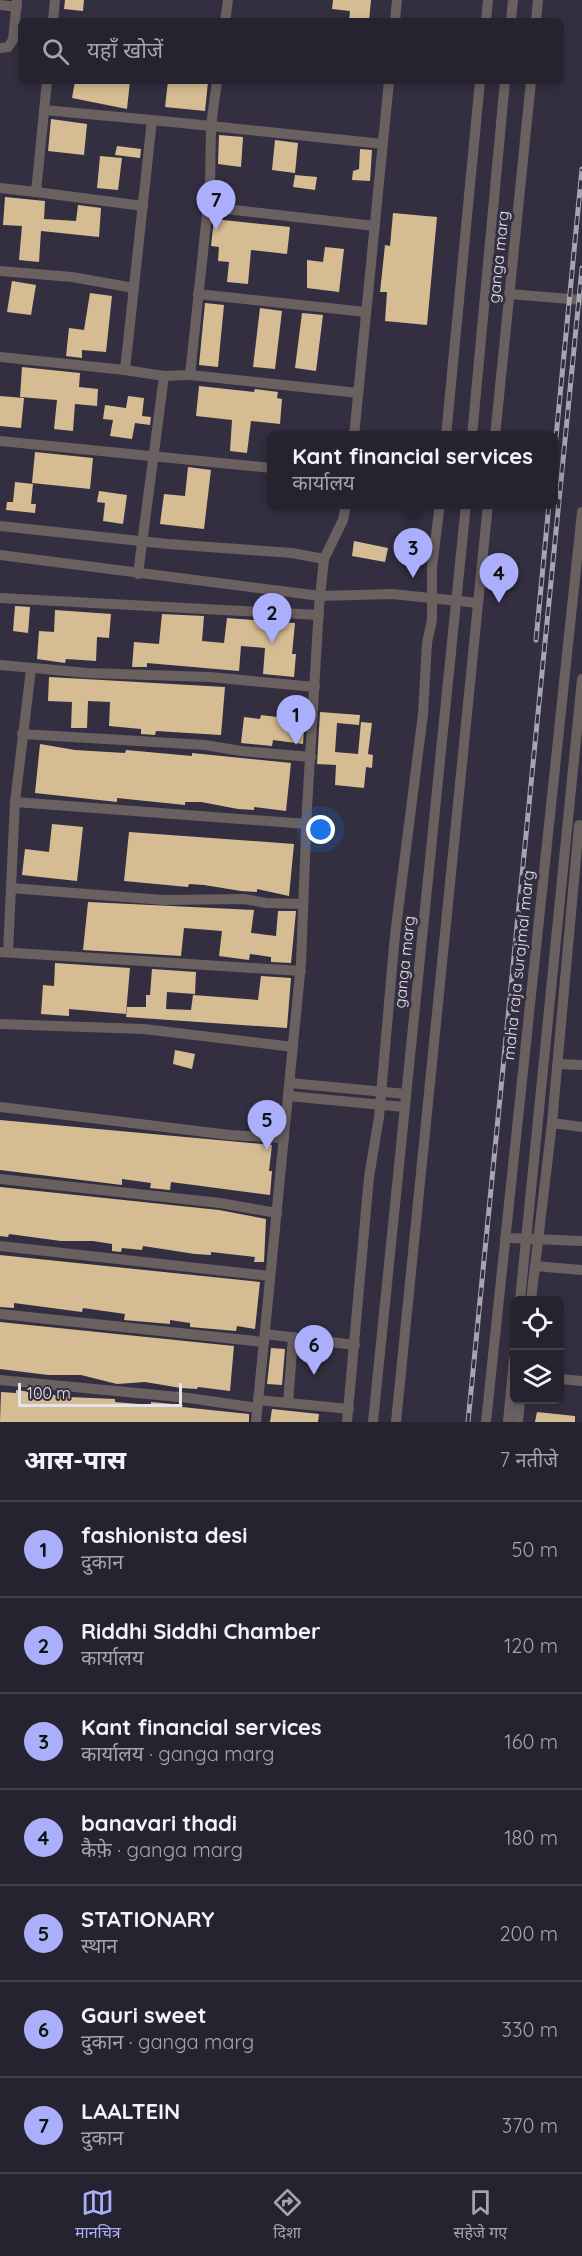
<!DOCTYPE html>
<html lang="hi">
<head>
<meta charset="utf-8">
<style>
	body { margin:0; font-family:Quicksand,"Noto Sans Devanagari",sans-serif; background:#322f3c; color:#f1f3f6 }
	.controls { position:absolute; right:18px; bottom:18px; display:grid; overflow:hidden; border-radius:9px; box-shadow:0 3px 9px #0003 }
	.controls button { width:54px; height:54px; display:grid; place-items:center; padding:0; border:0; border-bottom:2px solid #42404c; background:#262330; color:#f1f3f6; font:30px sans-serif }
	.scale { position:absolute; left:18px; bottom:15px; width:164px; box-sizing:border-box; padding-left:6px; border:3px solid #e4e2ed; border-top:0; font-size:16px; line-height:21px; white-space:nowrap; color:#e4e2ed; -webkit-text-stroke:4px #332f40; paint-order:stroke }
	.you { position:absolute; left:321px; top:830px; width:21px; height:21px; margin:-15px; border:4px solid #fff; border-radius:50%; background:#1a73e8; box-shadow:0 0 0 9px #1a73e833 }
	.badge { display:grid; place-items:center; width:39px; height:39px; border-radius:50%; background:#abaffb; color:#111; font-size:20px; font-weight:700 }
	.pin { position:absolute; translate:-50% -50px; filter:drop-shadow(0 2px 3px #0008) }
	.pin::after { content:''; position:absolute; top:32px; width:21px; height:18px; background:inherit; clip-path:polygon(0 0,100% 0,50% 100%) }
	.popup { position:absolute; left:267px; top:431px; width:291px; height:78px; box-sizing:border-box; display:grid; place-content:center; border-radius:9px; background:#262330; filter:drop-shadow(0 2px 4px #0005); font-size:20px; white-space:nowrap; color:#a4a4ab }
	.popup b { font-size:22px; color:#f1f3f6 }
	.popup::after { content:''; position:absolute; left:50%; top:100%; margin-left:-12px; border:12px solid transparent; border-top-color:#262330 }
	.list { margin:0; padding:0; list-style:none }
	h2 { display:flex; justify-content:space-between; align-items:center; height:78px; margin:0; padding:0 24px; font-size:26px }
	h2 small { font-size:20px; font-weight:400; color:#a4a4ab }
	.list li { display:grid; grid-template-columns:39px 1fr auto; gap:18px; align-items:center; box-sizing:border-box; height:96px; padding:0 24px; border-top:2px solid #42404c }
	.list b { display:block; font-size:22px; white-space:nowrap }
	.list p { margin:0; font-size:20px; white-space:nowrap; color:#a4a4ab }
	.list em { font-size:20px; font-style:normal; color:#a4a4ab }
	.icon { flex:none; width:33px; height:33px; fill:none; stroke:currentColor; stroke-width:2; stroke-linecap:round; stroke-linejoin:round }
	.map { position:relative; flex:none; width:582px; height:1422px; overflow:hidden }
	.search { position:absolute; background:#262330; box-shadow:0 3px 9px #0003; left:18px; right:18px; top:18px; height:66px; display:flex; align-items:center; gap:15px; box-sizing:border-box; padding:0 21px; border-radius:9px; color:#a4a4ab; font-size:22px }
	.sheet { height:750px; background:#262330 }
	nav { display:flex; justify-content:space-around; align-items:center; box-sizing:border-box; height:84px; border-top:2px solid #42404c; background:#262330; font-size:16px; color:#a4a4ab }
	nav a { display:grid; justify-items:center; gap:3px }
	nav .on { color:#abaffb }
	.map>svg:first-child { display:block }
	.building { fill:#d6bc93 }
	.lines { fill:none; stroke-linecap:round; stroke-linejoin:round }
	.minor { stroke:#6b6060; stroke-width:10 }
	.rail-casing { stroke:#a8a5b2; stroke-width:5 }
	.rail { stroke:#332f40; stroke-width:3; stroke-dasharray:9; stroke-linecap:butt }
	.labels { text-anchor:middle; stroke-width:6; stroke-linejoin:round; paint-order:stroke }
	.street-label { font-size:16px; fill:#e4e2ed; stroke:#332f40 }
</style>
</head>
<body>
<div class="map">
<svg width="582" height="1422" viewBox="0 0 582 1422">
	<rect width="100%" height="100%" fill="#332f40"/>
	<g class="building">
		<polygon points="65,0 84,0 83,11 64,9"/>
		<polygon points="333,0 371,0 369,21 349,21 350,11 332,9"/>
		<polygon points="75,81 130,81 127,109 72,98"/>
		<polygon points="168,81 208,82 205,111 165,107"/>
		<polygon points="51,119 87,124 84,155 48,151"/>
		<polygon points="219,135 243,137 241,167 218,164"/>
		<polygon points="275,140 298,143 295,173 272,170"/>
		<polygon points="117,146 141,149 140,158 115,155"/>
		<polygon points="360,149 372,150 370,181 352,180 353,171 359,169"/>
		<polygon points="100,156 122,158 118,190 97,188"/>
		<polygon points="295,175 317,177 315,190 293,187"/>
		<polygon points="5,197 45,201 44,219 76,221 78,205 101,208 99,237 41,231 39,262 19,260 22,226 3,225"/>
		<polygon points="393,213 437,217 427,325 385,321 387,292 380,292 385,245 390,246"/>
		<polygon points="214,219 290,227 287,254 251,250 248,284 227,282 229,262 218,261 219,247 211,246"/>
		<polygon points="325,247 344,249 339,292 307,288 307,260 323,262"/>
		<polygon points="12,281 36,285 31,315 7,312"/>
		<polygon points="90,293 112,296 106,352 82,350 82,358 66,356 69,328 84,330"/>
		<polygon points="205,303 224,305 218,367 199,365"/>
		<polygon points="260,308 282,311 275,369 253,367"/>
		<polygon points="302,313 323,315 316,371 295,368"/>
		<polygon points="22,367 80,373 79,387 98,389 97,406 75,404 73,431 54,429 57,400 20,397"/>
		<polygon points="199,386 254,392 255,389 278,392 277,398 282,399 280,424 251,421 247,453 230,451 232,420 196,416"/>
		<polygon points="0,396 24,398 21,428 0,426"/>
		<polygon points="128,396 144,398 142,416 151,417 150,425 135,423 132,439 110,436 113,420 103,419 105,405 126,408"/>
		<polygon points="35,452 93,458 90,489 32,483"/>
		<polygon points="188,467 211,470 204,529 160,524 164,494 185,496"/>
		<polygon points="15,482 33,484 31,504 36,504 35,513 6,510 7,502 13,502"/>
		<polygon points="99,491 127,495 123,524 103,521 105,503 97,502"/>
		<polygon points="354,541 388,548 385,562 352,556"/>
		<polygon points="15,606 30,607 28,633 13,631"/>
		<polygon points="55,610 111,614 109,638 97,637 96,661 66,659 65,663 37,659 39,631 54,632"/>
		<polygon points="162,614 204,616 202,641 224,643 227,618 295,623 292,654 296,654 294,677 263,674 265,648 241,646 239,671 147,663 147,667 132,667 134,642 159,644"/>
		<polygon points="49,677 225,687 221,735 156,731 155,735 141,734 141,729 109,726 110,702 88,701 87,728 71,728 72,702 48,701"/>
		<polygon points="320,712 360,715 359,725 337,723 335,752 358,754 361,722 372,723 368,754 373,755 372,768 366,767 364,788 335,785 336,765 317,764"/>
		<polygon points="286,714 305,717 303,744 273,740 272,746 241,743 244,717 260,719 261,715 285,718"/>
		<polygon points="40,744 75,750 125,753 126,750 192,756 192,753 291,763 286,811 254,807 254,810 238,809 201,802 185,802 185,805 117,798 117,802 35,793"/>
		<polygon points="52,824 83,827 77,881 22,875 25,849 49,852"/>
		<polygon points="129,832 294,844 289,896 257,889 257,892 241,891 204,885 189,884 188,887 124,881"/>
		<polygon points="88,902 254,910 251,933 276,936 278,911 296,911 291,963 271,962 271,957 250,954 249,960 219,956 222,931 184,928 181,956 83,950"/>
		<polygon points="55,963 130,968 126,1014 69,1009 69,1016 41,1014 43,985 54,986"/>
		<polygon points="152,969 196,972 195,994 167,992 166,1009 191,1010 193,995 258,1000 261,976 291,978 287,1028 126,1017 127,1007 146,1007 146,995 150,995"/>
		<polygon points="175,1050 195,1054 192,1069 173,1064"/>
		<polygon points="0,1120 272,1145 269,1171 272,1171 270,1195 171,1182 170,1190 150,1188 151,1183 122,1179 122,1185 0,1170"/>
		<polygon points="0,1187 219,1210 266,1219 264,1262 254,1262 255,1257 211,1252 211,1255 195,1254 143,1246 142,1250 122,1248 121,1252 112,1251 112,1244 93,1241 61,1241 9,1234 8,1237 0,1236"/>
		<polygon points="0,1255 260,1282 255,1329 237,1326 236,1331 190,1327 190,1323 170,1320 170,1324 124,1320 125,1314 83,1308 82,1312 14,1303 14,1308 0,1307"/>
		<polygon points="0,1322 234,1346 230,1391 198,1387 197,1389 181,1388 145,1382 117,1384 81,1375 48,1375 0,1369"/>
		<polygon points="271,1348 285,1349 282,1385 267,1384"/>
		<polygon points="16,1390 69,1397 115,1399 115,1402 151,1405 151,1402 183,1405 182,1407 249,1414 249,1422 0,1422 1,1392 16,1393"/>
		<polygon points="272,1409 319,1414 318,1422 270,1422"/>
		<polygon points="537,1412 575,1416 575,1422 535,1422"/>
	</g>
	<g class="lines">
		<g class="minor">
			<polyline points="0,5 17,7"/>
			<polyline points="53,21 55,0"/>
			<polyline points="225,21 228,0"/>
			<polyline points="395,21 397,0"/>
			<polyline points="486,21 488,0"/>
			<polyline points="511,21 513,0"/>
			<polyline points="536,21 538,0"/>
			<polyline points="0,48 8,47 13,40 17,0"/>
			<polyline points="217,81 211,126 383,144"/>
			<polyline points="44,110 152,120"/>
			<polyline points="0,188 36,192 47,81"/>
			<polyline points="36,192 143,206"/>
			<polyline points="208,207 375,226"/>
			<polyline points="0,271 72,277 134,288"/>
			<polyline points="198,294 366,312"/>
			<polyline points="509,294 582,300"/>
			<polyline points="0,357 125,370"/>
			<polyline points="190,375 358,393"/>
			<polyline points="354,436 389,81"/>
			<polyline points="446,436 480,81"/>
			<polyline points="472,436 505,81"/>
			<polyline points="495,436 531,81"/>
			<polyline points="0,441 272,468"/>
			<polyline points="0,526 168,544 292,553 324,559"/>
			<polyline points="0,555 320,596 392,594 478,603"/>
			<polyline points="138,574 164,376 125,370 152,120 211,126 210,186 190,375 164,376"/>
			<polyline points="0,598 319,615"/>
			<polyline points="0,665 88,673 210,677 315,687"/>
			<polyline points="31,669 15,802 307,824"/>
			<polyline points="22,734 205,745 241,751 311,757"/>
			<polyline points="11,888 15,802"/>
			<polyline points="0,952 301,971"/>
			<polyline points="8,952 11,888 163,900 244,899 266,903 303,904"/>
			<polyline points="0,1024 144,1029 293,1047"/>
			<polyline points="558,1064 582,1065"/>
			<polyline points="290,1083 406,1094"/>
			<polyline points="288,1096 404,1107"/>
			<polyline points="0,1107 230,1135 284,1138"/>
			<polyline points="552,1123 582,1127"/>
			<polyline points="0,1179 220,1203 277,1213"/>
			<polyline points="505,1238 582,1241"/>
			<polyline points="0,1246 270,1276"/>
			<polyline points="535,1266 582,1270"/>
			<polyline points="520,1300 582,679"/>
			<polyline points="531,1300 552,1123 579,825"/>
			<polyline points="0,1314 264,1342"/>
			<polyline points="265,1334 355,1345"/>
			<polyline points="560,1379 582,1381"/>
			<polyline points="0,1380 189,1398 257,1408"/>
			<polyline points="258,1400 349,1409"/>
			<polyline points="288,1403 293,1337"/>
			<polyline points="256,1422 301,963 307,808 319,607 324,559 343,520 346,504"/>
			<polyline points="347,1422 369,1177 379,1117 395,935 423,714 427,643 432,620 432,567 440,504"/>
			<polyline points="373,1422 466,504"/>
			<polyline points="396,1422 488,504"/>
			<polyline points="486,1422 582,512"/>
			<polyline points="508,1422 514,1359"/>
			<polyline points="518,1422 520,1400"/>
		</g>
		<g class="rail-casing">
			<g id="rail">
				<polyline points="554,458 582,169"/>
				<polyline points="536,640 549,504"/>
				<polyline points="468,1422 582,268"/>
			</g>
		</g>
		<use href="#rail" class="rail"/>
	</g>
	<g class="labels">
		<g class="street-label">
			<text transform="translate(498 257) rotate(-84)" y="6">ganga marg</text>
			<text transform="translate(404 962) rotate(-84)" y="6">ganga marg</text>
			<text transform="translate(518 965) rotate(-84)" y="6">maha raja surajmal marg</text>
		</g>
	</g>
</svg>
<div class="controls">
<button><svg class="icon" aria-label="locate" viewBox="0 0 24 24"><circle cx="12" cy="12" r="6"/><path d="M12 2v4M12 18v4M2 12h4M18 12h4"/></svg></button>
<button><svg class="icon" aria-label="layers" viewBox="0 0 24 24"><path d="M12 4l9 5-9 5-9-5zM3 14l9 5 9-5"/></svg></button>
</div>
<div class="scale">100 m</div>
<div class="you"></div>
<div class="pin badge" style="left:296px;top:745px">1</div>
<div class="pin badge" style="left:272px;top:643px">2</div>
<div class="pin badge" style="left:413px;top:578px">3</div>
<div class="popup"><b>Kant financial services</b>कार्यालय</div>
<div class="pin badge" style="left:499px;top:603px">4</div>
<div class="pin badge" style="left:267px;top:1150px">5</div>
<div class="pin badge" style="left:314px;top:1375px">6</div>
<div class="pin badge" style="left:216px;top:230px">7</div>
<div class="search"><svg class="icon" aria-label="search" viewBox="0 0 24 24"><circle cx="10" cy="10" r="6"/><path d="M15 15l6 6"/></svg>यहाँ खोजें</div>
</div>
<section class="sheet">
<h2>आस-पास<small>7 नतीजे</small></h2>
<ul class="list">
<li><span class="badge">1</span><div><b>fashionista desi</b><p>दुकान</p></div><em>50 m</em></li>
<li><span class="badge">2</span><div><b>Riddhi Siddhi Chamber</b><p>कार्यालय</p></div><em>120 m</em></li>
<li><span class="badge">3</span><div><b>Kant financial services</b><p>कार्यालय · ganga marg</p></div><em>160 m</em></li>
<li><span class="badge">4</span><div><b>banavari thadi</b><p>कैफ़े · ganga marg</p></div><em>180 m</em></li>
<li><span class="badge">5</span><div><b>STATIONARY</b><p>स्थान</p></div><em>200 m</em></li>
<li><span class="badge">6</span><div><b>Gauri sweet</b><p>दुकान · ganga marg</p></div><em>330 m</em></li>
<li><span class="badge">7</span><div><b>LAALTEIN</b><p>दुकान</p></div><em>370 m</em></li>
</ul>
</section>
<nav>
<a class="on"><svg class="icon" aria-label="map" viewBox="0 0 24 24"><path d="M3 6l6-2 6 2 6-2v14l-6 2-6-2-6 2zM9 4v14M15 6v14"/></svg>मानचित्र</a>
<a><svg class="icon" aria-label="directions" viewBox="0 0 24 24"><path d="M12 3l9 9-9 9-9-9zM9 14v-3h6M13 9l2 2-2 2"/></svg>दिशा</a>
<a><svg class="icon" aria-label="saved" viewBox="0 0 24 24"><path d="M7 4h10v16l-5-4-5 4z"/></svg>सहेजे गए</a>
</nav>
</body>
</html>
